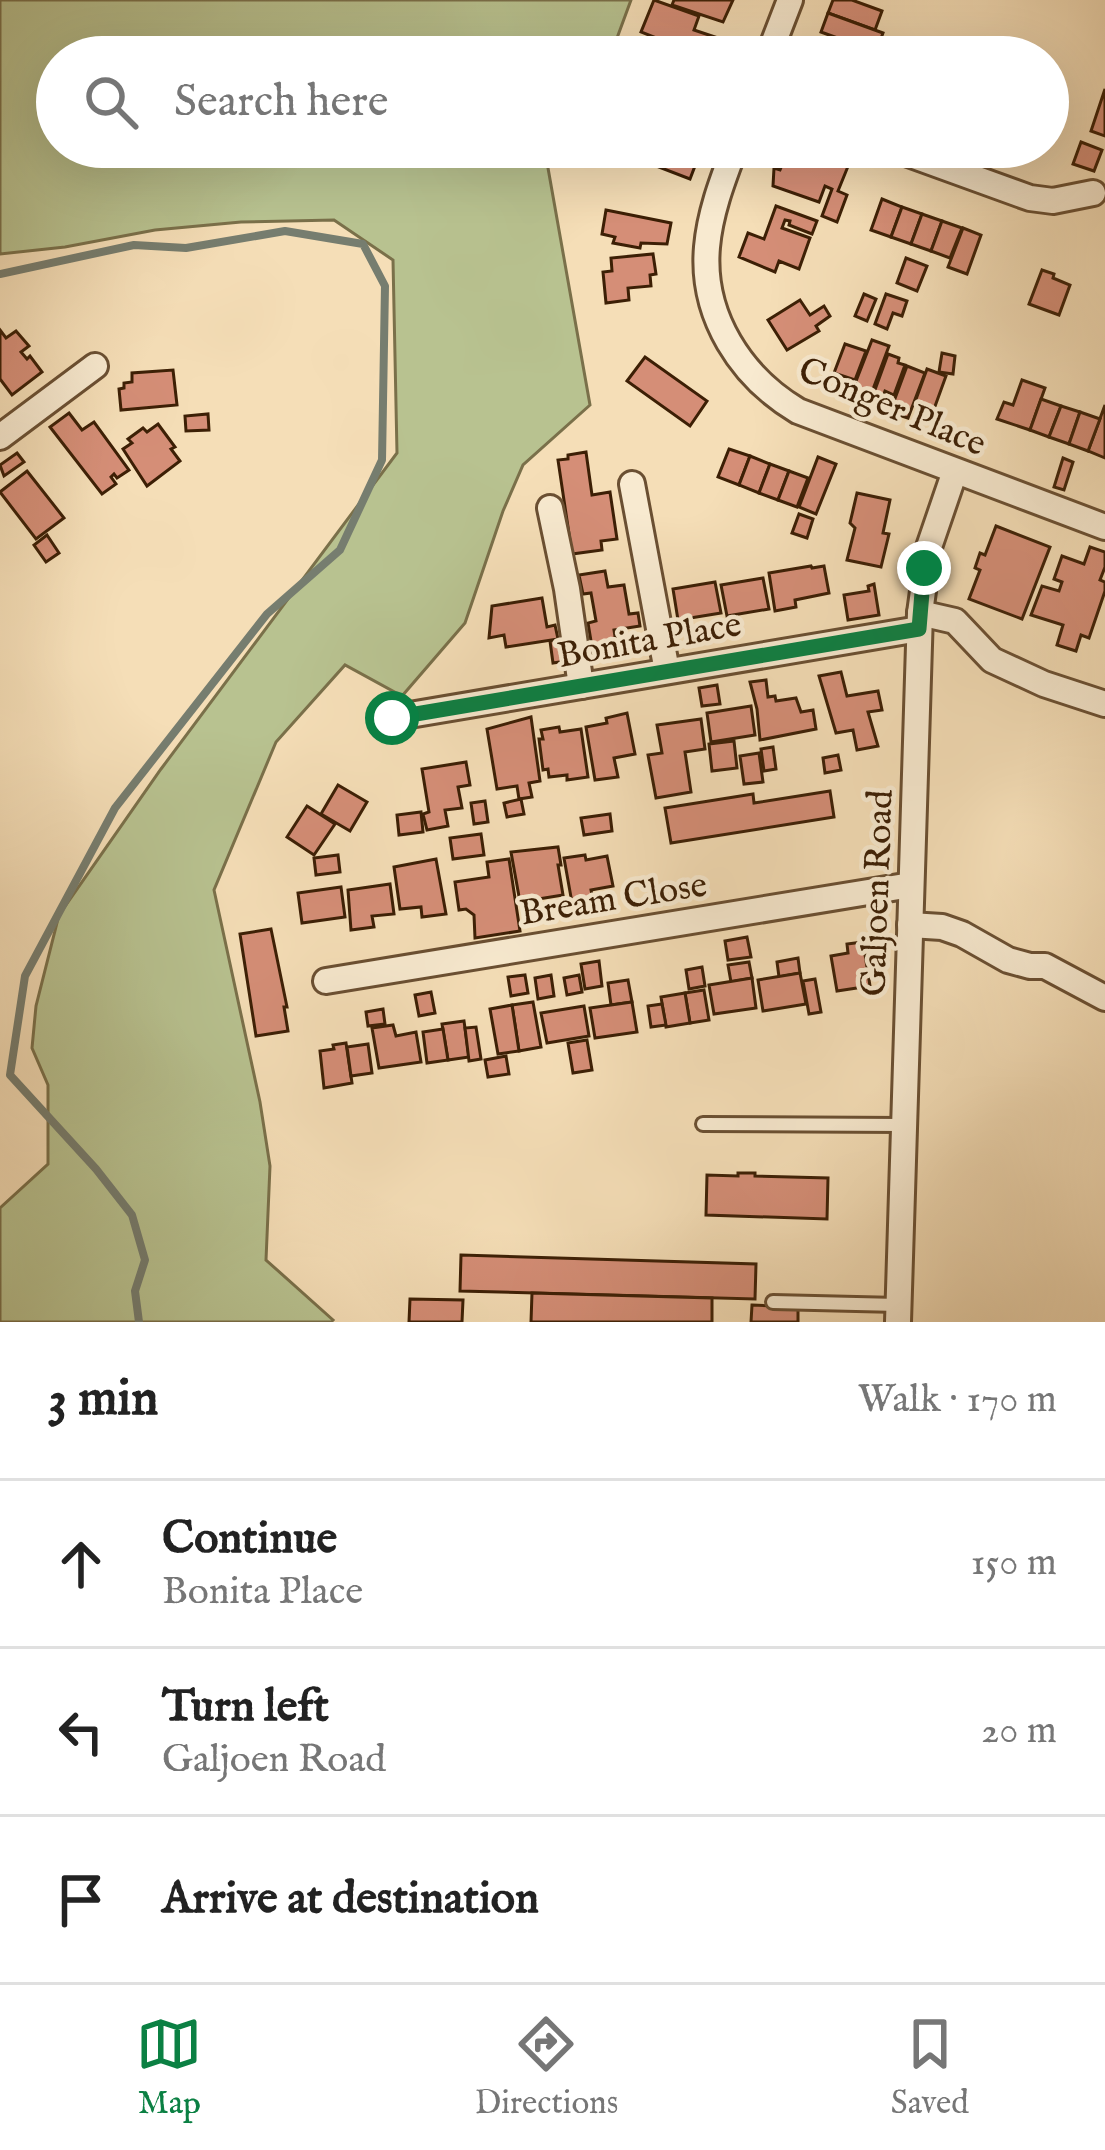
<!DOCTYPE html>
<html lang="en">
<head>
<meta charset="utf-8">
<style>
	body { margin:0; font-family:"IM FELL English",serif; background:#f2f2f2; color:#222 }
	.stop { position:absolute; width:36px; height:36px; margin:-27px; border:9px solid #0b8043; border-radius:50%; background:#fff }
	.stop.end { background:#0b8043; border-color:#fff; box-shadow:0 3px 12px #0008 }
	.list { margin:0; padding:0; list-style:none }
	h2 { display:flex; justify-content:space-between; align-items:center; height:156px; margin:0; padding:0 48px; font-size:51px }
	h2 small { font-size:39px; font-weight:400; color:#767676 }
	.list li { display:grid; grid-template-columns:78px 1fr auto; gap:36px; align-items:center; box-sizing:border-box; height:168px; padding:0 48px; border-top:3px solid #e0e0e0 }
	.list b { display:block; font-size:45px; white-space:nowrap }
	.list p { margin:0; font-size:39px; white-space:nowrap; color:#767676 }
	.list em { font-size:39px; font-style:normal; color:#767676 }
	.icon { flex:none; width:66px; height:66px; fill:none; stroke:currentColor; stroke-width:2; stroke-linecap:round; stroke-linejoin:round }
	.map { position:relative; flex:none; width:1105px; height:1322px; overflow:hidden }
	.search { position:absolute; background:#fff; box-shadow:0 12px 48px #0002; left:36px; right:36px; top:36px; height:132px; display:flex; align-items:center; gap:30px; box-sizing:border-box; padding:0 42px; border-radius:66px; color:#767676; font-size:45px }
	.sheet { height:660px; background:#fff }
	nav { display:flex; justify-content:space-around; align-items:center; box-sizing:border-box; height:168px; border-top:3px solid #e0e0e0; background:#fff; font-size:33px; color:#767676 }
	nav a { display:grid; justify-items:center; gap:6px }
	nav .on { color:#0b8043 }
	.map>svg:first-child { display:block }
	.green { fill:#b8c290; stroke:#7a704a; stroke-width:3 }
	.lines { fill:none; stroke-linecap:round; stroke-linejoin:round }
	.stream { stroke:#767d6f; stroke-width:8 }
	.building { fill:#d58e77; stroke:#3c1f05; stroke-width:3 }
	.service-casing { stroke:#6a4f32; stroke-width:18 }
	.minor-casing { stroke:#6a4f32; stroke-width:30 }
	.service { stroke:#f8ead0; stroke-width:12 }
	.minor { stroke:#f8ead0; stroke-width:24 }
	.route { stroke:#0b8043; stroke-width:15 }
	.labels { text-anchor:middle; stroke-width:9; stroke-linejoin:round; paint-order:stroke }
	.street-label { font-size:36px; fill:#3c1f05; stroke:#f8ead0 }
</style>
</head>
<body>
<div class="map">
<svg width="1105" height="1322" viewBox="0 0 1105 1322">
	<rect width="100%" height="100%" fill="#f5deb7"/>
	<filter id="stains"><feTurbulence type="fractalNoise" baseFrequency=".00167" numOctaves="4"/><feColorMatrix values="0 0 0 0 .2 0 0 0 0 .09 0 0 0 0 .02 0 0 0 .5 -.17"/></filter>
	<radialGradient id="worn" r=".72"><stop offset=".6" stop-color="#630" stop-opacity="0"/><stop offset="1" stop-color="#630" stop-opacity=".3"/></radialGradient>
	<polygon class="green" points="0,0 631,0 610,57 57,57 57,147 562,147 548,168 590,405 523,465 503,511 465,623 402,696 345,665 276,742 214,890 260,1102 270,1166 266,1260 333,1320 331,1322 0,1322 0,1208 48,1164 48,1085 32,1048 36,1006 59,915 161,769 397,453 393,260 334,220 241,222 155,230 65,247 0,254"/>
	<g class="lines">
		<polyline class="stream" points="0,274 134,245 186,248 285,231 363,244 385,286 382,460 340,550 267,614 115,808 25,976 10,1075 96,1169 132,1215 145,1260 135,1291 139,1322"/>
	</g>
	<g class="building">
		<polygon points="654,0 699,16 694,30 721,39 715,57 682,57 684,49 641,32"/>
		<polygon points="674,0 733,0 723,22 672,5"/>
		<polygon points="833,0 852,0 882,11 875,30 828,13"/>
		<polygon points="828,13 883,33 876,52 821,32"/>
		<polygon points="839,39 868,49 865,57 832,57"/>
		<polygon points="1105,89 1105,136 1091,131"/>
		<polygon points="1081,142 1102,150 1094,171 1073,164"/>
		<polygon points="649,147 697,147 693,157 698,158 690,179 643,161"/>
		<polygon points="782,147 818,147 851,159 838,191 847,195 837,222 822,216 832,189 825,186 819,202 773,186 774,168 780,170 782,165 777,163"/>
		<polygon points="882,199 902,207 891,237 871,230"/>
		<polygon points="776,206 817,221 812,234 789,225 790,221 785,220 782,228 810,238 799,269 779,261 775,272 739,257 748,233 764,239"/>
		<polygon points="902,207 922,214 911,244 891,237"/>
		<polygon points="606,210 671,223 667,244 641,243 640,248 613,243 615,237 602,234"/>
		<polygon points="922,214 942,221 931,251 911,244"/>
		<polygon points="942,221 962,228 950,258 931,251"/>
		<polygon points="963,228 981,235 967,274 948,267"/>
		<polygon points="653,254 656,274 650,275 651,286 628,288 629,300 606,303 603,272 612,271 611,258"/>
		<polygon points="906,258 927,266 917,291 897,283"/>
		<polygon points="1042,270 1054,274 1053,278 1070,285 1059,315 1029,304"/>
		<polygon points="864,294 876,299 867,321 855,316"/>
		<polygon points="886,294 907,301 902,316 893,313 887,329 875,324"/>
		<polygon points="800,300 810,315 824,306 830,316 816,326 819,331 787,350 768,320"/>
		<polygon points="0,330 6,338 16,331 29,346 21,352 27,359 30,356 42,372 12,395 0,379"/>
		<polygon points="872,340 889,346 869,400 851,394"/>
		<polygon points="845,344 866,351 855,380 834,373"/>
		<polygon points="942,353 955,356 953,374 939,372"/>
		<polygon points="888,354 899,358 898,363 905,365 894,395 885,391 877,412 868,409"/>
		<polygon points="645,357 707,401 690,426 627,381"/>
		<polygon points="907,366 925,373 908,418 890,412"/>
		<polygon points="927,369 946,376 934,409 915,402"/>
		<polygon points="173,370 177,405 121,410 119,389 124,388 124,383 132,382 132,373"/>
		<polygon points="1022,380 1045,388 1030,430 997,419 1004,402 1013,405"/>
		<polygon points="1041,399 1061,406 1049,437 1030,430"/>
		<polygon points="1105,405 1105,458 1088,451"/>
		<polygon points="1061,406 1080,412 1069,444 1049,437"/>
		<polygon points="1080,412 1100,419 1088,451 1069,444"/>
		<polygon points="69,413 82,430 94,422 129,470 117,478 114,474 111,477 116,484 102,494 50,427"/>
		<polygon points="208,414 209,430 186,431 185,416"/>
		<polygon points="158,424 175,447 171,449 180,461 147,486 123,449 132,443 128,439 143,428 147,432"/>
		<polygon points="729,449 750,456 739,485 718,477"/>
		<polygon points="586,452 592,495 610,492 617,539 601,541 602,550 572,554 558,460 568,459 568,455"/>
		<polygon points="17,453 24,462 4,476 0,465"/>
		<polygon points="750,456 770,464 759,493 739,485"/>
		<polygon points="818,457 836,464 816,514 799,507"/>
		<polygon points="1063,458 1073,462 1064,490 1054,487"/>
		<polygon points="770,464 789,471 778,500 759,493"/>
		<polygon points="27,471 64,518 36,539 0,492"/>
		<polygon points="789,471 808,478 797,507 778,500"/>
		<polygon points="857,493 890,500 883,533 889,534 881,567 847,560 855,528 850,523"/>
		<polygon points="799,514 813,519 807,538 792,533"/>
		<polygon points="996,526 1050,547 1022,619 969,599 980,570 975,568 980,553 985,555"/>
		<polygon points="47,535 59,553 46,562 34,545"/>
		<polygon points="1090,547 1105,552 1105,567 1100,580 1105,582 1105,591 1089,638 1081,635 1076,651 1057,645 1063,625 1031,615 1042,586 1059,591 1062,582 1054,579 1062,556 1084,564"/>
		<polygon points="811,566 812,568 824,566 829,593 795,600 796,607 775,611 769,573"/>
		<polygon points="605,571 608,587 624,585 629,614 638,613 640,626 614,630 617,649 593,653 588,623 596,621 591,593 583,594 579,575"/>
		<polygon points="763,578 769,609 727,616 721,585"/>
		<polygon points="715,582 721,613 678,620 673,589"/>
		<polygon points="874,584 879,615 848,620 844,595 869,591 868,586"/>
		<polygon points="542,598 547,627 555,625 558,639 506,647 504,635 489,638 492,606"/>
		<polygon points="562,640 566,661 553,663 550,641"/>
		<polygon points="841,672 847,696 878,691 882,710 868,712 878,746 857,750 853,730 836,733 819,676"/>
		<polygon points="766,680 768,697 775,696 776,701 796,698 801,712 813,710 816,729 760,740 757,709 750,682"/>
		<polygon points="717,685 720,704 702,706 699,688"/>
		<polygon points="751,706 755,735 711,742 707,713"/>
		<polygon points="627,713 635,754 614,758 618,777 595,780 586,727 607,723 606,718"/>
		<polygon points="531,717 540,781 529,783 532,797 519,799 517,786 497,789 487,729"/>
		<polygon points="701,719 705,749 685,752 691,792 656,798 648,755 662,753 657,725"/>
		<polygon points="559,727 560,732 581,729 588,777 567,780 567,775 549,777 548,769 543,770 539,739 543,739 541,730"/>
		<polygon points="734,741 737,768 712,771 709,744"/>
		<polygon points="773,747 776,769 764,771 761,749"/>
		<polygon points="759,753 763,782 744,784 740,756"/>
		<polygon points="838,755 841,770 825,773 823,758"/>
		<polygon points="466,762 470,785 458,787 462,808 445,810 448,826 427,830 423,814 429,812 422,769"/>
		<polygon points="338,785 367,802 350,831 321,814"/>
		<polygon points="830,791 834,817 671,843 665,808 753,794 754,803"/>
		<polygon points="521,799 524,814 507,817 504,803"/>
		<polygon points="485,801 488,822 474,824 471,803"/>
		<polygon points="307,806 335,824 314,855 287,837"/>
		<polygon points="421,812 423,832 399,835 397,815"/>
		<polygon points="610,814 612,831 584,835 581,818"/>
		<polygon points="481,834 484,855 453,859 450,838"/>
		<polygon points="558,847 561,865 558,865 563,895 520,902 511,852"/>
		<polygon points="338,855 340,872 316,875 314,858"/>
		<polygon points="585,855 586,860 607,856 613,886 591,890 595,910 574,914 564,858"/>
		<polygon points="436,859 446,914 422,917 421,907 400,909 394,867"/>
		<polygon points="509,859 520,931 475,938 474,915 466,909 459,910 455,882 489,877 487,862"/>
		<polygon points="390,884 394,914 372,916 374,927 351,930 348,890"/>
		<polygon points="341,887 345,917 302,923 298,893"/>
		<polygon points="271,929 287,1007 284,1007 288,1031 256,1036 240,934"/>
		<polygon points="747,937 751,957 728,960 725,941"/>
		<polygon points="863,942 870,986 837,991 831,956 848,953 847,944"/>
		<polygon points="798,958 800,973 779,977 777,962"/>
		<polygon points="599,961 602,986 585,989 581,964"/>
		<polygon points="749,962 752,978 731,982 728,965"/>
		<polygon points="702,967 705,986 689,989 686,970"/>
		<polygon points="800,973 806,1004 763,1011 758,980"/>
		<polygon points="525,975 528,993 511,996 508,977"/>
		<polygon points="551,975 554,996 538,999 535,978"/>
		<polygon points="579,975 582,992 567,995 564,978"/>
		<polygon points="752,978 756,1008 714,1014 709,985"/>
		<polygon points="815,979 821,1012 809,1014 803,981"/>
		<polygon points="628,980 632,1002 611,1005 608,983"/>
		<polygon points="704,990 709,1020 690,1023 685,993"/>
		<polygon points="431,992 435,1013 419,1016 415,995"/>
		<polygon points="685,993 690,1023 666,1027 661,997"/>
		<polygon points="533,1002 541,1047 519,1051 512,1005"/>
		<polygon points="632,1002 637,1032 595,1038 590,1008"/>
		<polygon points="662,1004 666,1025 651,1027 648,1006"/>
		<polygon points="512,1005 519,1051 498,1054 490,1009"/>
		<polygon points="584,1006 589,1036 547,1043 541,1013"/>
		<polygon points="383,1009 385,1024 368,1026 366,1012"/>
		<polygon points="464,1021 469,1057 448,1060 442,1024"/>
		<polygon points="393,1025 396,1036 416,1032 421,1062 379,1068 372,1028"/>
		<polygon points="476,1027 481,1059 469,1061 465,1028"/>
		<polygon points="443,1029 448,1060 427,1063 423,1032"/>
		<polygon points="587,1040 592,1070 573,1073 568,1043"/>
		<polygon points="346,1043 352,1083 324,1088 320,1051 334,1049 333,1045"/>
		<polygon points="368,1044 372,1073 351,1076 347,1047"/>
		<polygon points="506,1056 509,1074 488,1077 485,1060"/>
		<polygon points="738,1173 755,1173 755,1176 828,1178 827,1219 706,1215 707,1175 738,1176"/>
		<polygon points="461,1255 756,1264 755,1299 460,1291"/>
		<polygon points="532,1293 712,1298 712,1322 531,1322"/>
		<polygon points="410,1299 463,1300 462,1322 409,1322"/>
		<polygon points="752,1305 798,1307 798,1322 751,1322"/>
	</g>
	<g class="lines">
		<g class="service-casing">
			<g id="service">
				<polyline points="703,1124 903,1125"/>
				<polyline points="773,1302 898,1305"/>
			</g>
		</g>
		<g class="minor-casing">
			<g id="minor">
				<polyline points="768,57 790,0"/>
				<path d="M735,147C723,179 710,212 707,247C701,316 741,377 798,411L1105,527"/>
				<polyline points="889,147 1030,198 1053,201 1093,193"/>
				<polyline points="0,437 95,366"/>
				<polyline points="632,484 667,671"/>
				<polyline points="550,508 567,589 581,686"/>
				<polyline points="920,613 955,621 992,660 1044,684 1105,704"/>
				<polyline points="392,718 919,629"/>
				<polyline points="910,925 942,927 962,934 1008,960 1030,966 1045,966 1105,998"/>
				<polyline points="326,981 911,885"/>
				<polyline points="898,1322 920,613 929,547 955,471"/>
			</g>
		</g>
		<use href="#service" class="service"/>
		<use href="#minor" class="minor"/>
	</g>
	<g class="lines">
		<polyline class="route" points="392,718 919,629 924,568"/>
	</g>
	<g class="labels">
		<g class="street-label">
			<text transform="translate(893 405) rotate(23)" y="13">Conger Place</text>
			<text transform="translate(649 638) rotate(-10)" y="13">Bonita Place</text>
			<text transform="translate(875 893) rotate(-88)" y="13">Galjoen Road</text>
			<text transform="translate(613 897) rotate(-9)" y="13">Bream Close</text>
		</g>
	</g>
	<rect width="100%" height="100%" filter="url(#stains)"/>
	<rect width="100%" height="100%" fill="url(#worn)"/>
</svg>
<div class="stop" style="left:392px;top:718px"></div>
<div class="stop end" style="left:924px;top:568px"></div>
<div class="search"><svg class="icon" aria-label="search" viewBox="0 0 24 24"><circle cx="10" cy="10" r="6"/><path d="M15 15l6 6"/></svg>Search here</div>
</div>
<section class="sheet">
<h2>3 min<small>Walk · 170 m</small></h2>
<ul class="list">
<li><svg class="icon" aria-label="ahead" viewBox="0 0 24 24"><path d="M12 20V5M6 11l6-6 6 6"/></svg><div><b>Continue</b><p>Bonita Place</p></div><em>150 m</em></li>
<li><svg class="icon" aria-label="left" viewBox="0 0 24 24"><path d="M17 20v-9H6M10 6l-5 5 5 5"/></svg><div><b>Turn left</b><p>Galjoen Road</p></div><em>20 m</em></li>
<li><svg class="icon" aria-label="arrive" viewBox="0 0 24 24"><path d="M6 21V4h12l-3 4 3 4H6"/></svg><div><b>Arrive at destination</b></div></li>
</ul>
</section>
<nav>
<a class="on"><svg class="icon" aria-label="map" viewBox="0 0 24 24"><path d="M3 6l6-2 6 2 6-2v14l-6 2-6-2-6 2zM9 4v14M15 6v14"/></svg>Map</a>
<a><svg class="icon" aria-label="directions" viewBox="0 0 24 24"><path d="M12 3l9 9-9 9-9-9zM9 14v-3h6M13 9l2 2-2 2"/></svg>Directions</a>
<a><svg class="icon" aria-label="saved" viewBox="0 0 24 24"><path d="M7 4h10v16l-5-4-5 4z"/></svg>Saved</a>
</nav>
</body>
</html>
